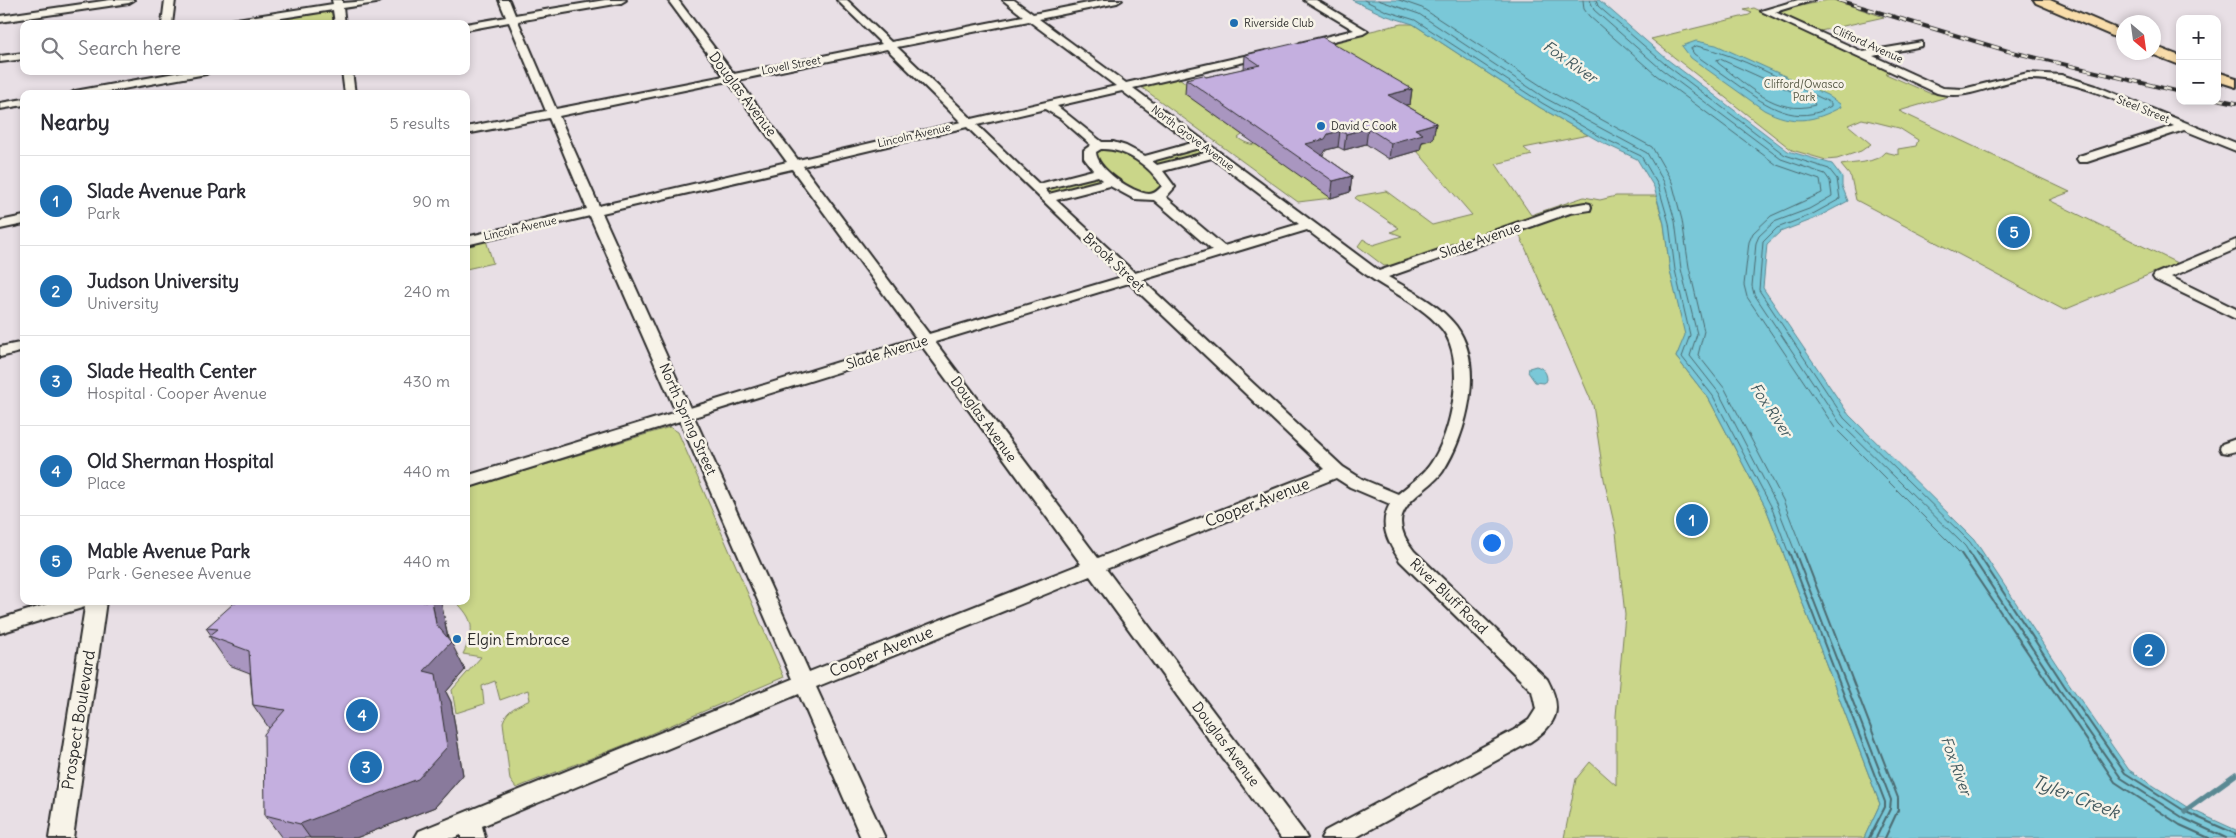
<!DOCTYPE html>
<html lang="en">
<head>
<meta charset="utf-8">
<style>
	body { margin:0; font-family:Delius,sans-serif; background:#f2f2f3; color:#2b2b33 }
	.controls { position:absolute; right:15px; top:15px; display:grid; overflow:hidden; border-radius:10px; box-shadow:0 2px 8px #0003 }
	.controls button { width:45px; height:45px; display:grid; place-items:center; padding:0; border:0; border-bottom:1px solid #e1e1e2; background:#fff; color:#2b2b33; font:25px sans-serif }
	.compass { position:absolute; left:2116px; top:15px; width:45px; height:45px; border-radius:50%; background:#fff; box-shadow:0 2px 8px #0003; rotate:151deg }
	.you { position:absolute; left:1491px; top:542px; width:18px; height:18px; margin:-12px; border:4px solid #fff; border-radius:50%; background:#1a73e8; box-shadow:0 0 0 8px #1a73e833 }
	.badge { display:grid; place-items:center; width:32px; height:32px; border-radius:50%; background:#1f6fb2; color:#fff; font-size:16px; font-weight:700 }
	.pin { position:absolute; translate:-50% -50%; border:2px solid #fff; box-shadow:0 1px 5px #0006 }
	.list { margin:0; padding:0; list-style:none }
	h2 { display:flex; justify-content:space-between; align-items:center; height:65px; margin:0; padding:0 20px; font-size:21px }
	h2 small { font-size:16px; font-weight:400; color:#7c7c81 }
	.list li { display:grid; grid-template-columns:32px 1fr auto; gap:15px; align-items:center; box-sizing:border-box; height:90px; padding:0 20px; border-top:1px solid #e1e1e2 }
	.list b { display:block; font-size:19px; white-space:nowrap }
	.list p { margin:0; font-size:16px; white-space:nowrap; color:#7c7c81 }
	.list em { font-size:16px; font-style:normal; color:#7c7c81 }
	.icon { flex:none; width:28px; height:28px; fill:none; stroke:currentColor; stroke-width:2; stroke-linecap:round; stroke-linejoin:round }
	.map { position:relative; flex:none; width:2236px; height:838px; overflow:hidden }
	.search { position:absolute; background:#fff; box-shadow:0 2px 8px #0003; left:20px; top:20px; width:450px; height:55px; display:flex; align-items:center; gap:12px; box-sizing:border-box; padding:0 18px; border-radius:10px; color:#7c7c81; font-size:19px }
	.panel { position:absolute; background:#fff; box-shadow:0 2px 8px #0003; left:20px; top:90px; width:450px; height:515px; border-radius:10px }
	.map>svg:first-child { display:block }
	.green { fill:#cad689; stroke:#7a805a }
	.water { fill:#7ac8d8; stroke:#5a8993 }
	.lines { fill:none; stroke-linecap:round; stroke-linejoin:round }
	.shore-far1 { stroke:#4b6a70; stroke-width:1 }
	.shore { stroke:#4b6a70; stroke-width:2 }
	.stream { stroke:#5a8993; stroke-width:5.5 }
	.minor-casing { stroke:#2b2b2b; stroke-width:4 }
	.major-casing { stroke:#2b2b2b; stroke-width:4 }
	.minor { fill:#f7f3e8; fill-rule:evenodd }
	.major { fill:#f9ddab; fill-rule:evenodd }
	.rail-casing { stroke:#2b2b2b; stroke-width:4 }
	.rail { stroke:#f7f3e8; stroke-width:2.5; stroke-dasharray:8; stroke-linecap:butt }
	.wall { fill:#a996c0; stroke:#2b2b2b }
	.shaded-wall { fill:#897a9c; stroke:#2b2b2b }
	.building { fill:#c4afdf; stroke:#2b2b2b }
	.poi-dot { fill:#1f6fb2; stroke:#f7f3e8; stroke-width:2 }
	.labels { text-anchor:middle; stroke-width:5; stroke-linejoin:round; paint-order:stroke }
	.far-poi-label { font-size:11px; fill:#2b2b2b; stroke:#f7f3e8; text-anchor:start }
	.far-street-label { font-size:11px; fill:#2b2b2b; stroke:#f7f3e8 }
	.far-park-label { font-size:11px; fill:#535642; stroke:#f7f3e8 }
	.street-label { font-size:14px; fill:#2b2b2b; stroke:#f7f3e8 }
	.water-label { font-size:15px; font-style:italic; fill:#435a5f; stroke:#f7f3e8 }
	.near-street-label { font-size:16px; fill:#2b2b2b; stroke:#f7f3e8 }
	.near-poi-label { font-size:16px; fill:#2b2b2b; stroke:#f7f3e8; text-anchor:start }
	.near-water-label { font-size:18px; font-style:italic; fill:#435a5f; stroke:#f7f3e8 }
</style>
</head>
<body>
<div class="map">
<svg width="2236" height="838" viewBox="0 0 2236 838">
	<rect width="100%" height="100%" fill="#e8dfe5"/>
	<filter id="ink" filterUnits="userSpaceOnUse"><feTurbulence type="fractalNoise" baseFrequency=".02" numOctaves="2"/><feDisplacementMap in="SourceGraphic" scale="10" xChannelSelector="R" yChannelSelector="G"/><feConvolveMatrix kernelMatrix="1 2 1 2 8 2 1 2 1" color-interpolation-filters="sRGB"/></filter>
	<g filter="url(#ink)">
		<g class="green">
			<polygon points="1828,0 1834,0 1884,17 1816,32 1781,14 1783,10"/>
			<path d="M1754,8L1891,71L1886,74L1929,93L1950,96L1899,111L2070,192L2049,200L2177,263L2064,310L1856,200L1851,177L1841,165C1856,162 1875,164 1885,152L1898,155V149L1916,146L1918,140L1899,128L1875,122L1862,119L1848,125L1871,144L1861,151L1837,159L1826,160L1792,150L1651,39L1749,15L1752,13L1744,10Z"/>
			<polygon points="331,9 334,24 236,24"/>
			<polygon points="1401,24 1413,24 1539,107 1588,135 1524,148 1532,155 1496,164 1531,215 1584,197 1600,200 1616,196 1656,196 1664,224 1670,271 1686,335 1676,357 1709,399 1766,508 1880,804 1864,838 1564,838 1576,779 1590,762 1616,785 1616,716 1625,615 1616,532 1604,479 1593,405 1515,224 1394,265 1384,266 1358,246 1363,239 1373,245 1402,236 1391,232 1399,228 1355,198 1357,196 1386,191 1432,225 1472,215 1417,151 1421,149 1414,145 1434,139 1387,111 1410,104 1311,45"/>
			<path d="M1179,78L1190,86L1186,94L1235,129L1241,128L1246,131L1240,133L1242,135L1238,138C1246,144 1254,146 1263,144L1331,198L1298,202L1141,87Z"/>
			<path d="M1111,148C1132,153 1146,168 1162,182L1163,187C1157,191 1152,194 1145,194C1129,193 1100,168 1095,154L1103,149Z"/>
			<polygon points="1197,149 1205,154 1157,166 1151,161"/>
			<polygon points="1097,175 1104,177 1103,181 1052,194 1046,188"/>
			<polygon points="486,240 493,263 466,269 466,245"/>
			<path d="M670,427L678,432L784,677L629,743L516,788L510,780L503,722C507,709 518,706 530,700L528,690L500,700L495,681L482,686L484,704L456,713L452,690L481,657L463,654C475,630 475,620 455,601H466V489Z"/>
		</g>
		<g class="water">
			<polygon points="1352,0 1599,0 1668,60 1788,151 1832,164 1842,177 1842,186 1848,201 1814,219 1780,232 1767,244 1763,288 1849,415 1974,539 2068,682 2129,770 2190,809 2236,830 2236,838 1864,838 1880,804 1766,508 1709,399 1676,357 1685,335 1670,271 1664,224 1654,187 1637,159 1599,141 1539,107 1413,24 1384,15"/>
			<path d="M1696,41L1716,45L1827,95L1840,104L1841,107C1813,122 1793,125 1764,110L1691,58L1682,46Z"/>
			<path d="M1536,366C1543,368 1547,372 1547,380L1543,383L1535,382L1528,372L1529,368Z"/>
		</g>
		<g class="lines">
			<g class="shore-far1">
				<polyline points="1364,0 1386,11 1415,20 1542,103 1601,137 1641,156 1658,185 1669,223 1675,270 1690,335 1682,357 1713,396 1771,506 1789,554"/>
				<polyline points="1378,0 1419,14 1545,98 1647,153 1664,182 1675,221 1681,269 1697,334 1690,356 1719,393 1776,503 1796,554"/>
				<polyline points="1399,0 1422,8 1549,91 1652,147 1672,182 1682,220 1689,267 1704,331 1698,355 1725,389 1783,500 1804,554"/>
				<polyline points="1583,0 1584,9 1589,16 1656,75 1777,165 1820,180 1822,193 1771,216 1753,233 1749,242 1744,285 1747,297 1835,428 1961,554"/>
				<polyline points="1590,0 1594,10 1661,69 1781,159 1825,174 1830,181 1832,196 1809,209 1774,222 1759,236 1756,243 1752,286 1754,294 1840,423 1965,546 1970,554"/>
				<polyline points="1596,0 1598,6 1665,64 1785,155 1829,169 1837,179 1840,199 1811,215 1777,228 1763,242 1759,290 1844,418 1970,542 1978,554"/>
				<path d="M1697,46C1741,56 1784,81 1825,100L1831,103V106C1797,127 1767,106 1739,86C1724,75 1709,65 1694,54L1691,49Z"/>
				<path d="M1720,59L1813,101L1815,105C1777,117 1746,84 1718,63L1717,60Z"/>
			</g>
			<g class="shore">
				<polyline points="1789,552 1885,802 1885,807 1869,838"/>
				<polyline points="1795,552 1891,800 1890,809 1876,838"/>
				<polyline points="1803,552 1898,798 1898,810 1885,838"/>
				<polyline points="1960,552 2115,782 2180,825 2209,838"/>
				<polyline points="1969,552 2059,689 2121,778 2185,819 2226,838"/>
				<polyline points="1977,552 2064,685 2125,773 2188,813 2236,834"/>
			</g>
			<polyline class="stream" points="2185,811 2236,774"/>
			<g class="minor-casing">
				<g id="minor">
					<polygon points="110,0 134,0 129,3 0,22 0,16"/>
					<polygon points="165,0 175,0 172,24 162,24"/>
					<polygon points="332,0 342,0 342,3 381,0 376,3 343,8 345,24 335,24 333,10 244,24 219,24 224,21 333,4"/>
					<path d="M499,0H509L515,15L605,0H626L621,3L518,21L556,109L724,76L668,0H678L734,74L882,44L837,0H847L891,42L1023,16L1003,0H1014L1033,14L1103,0H1122L1117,3L1039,19L1126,83L1266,51L1270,52V56L1133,88L1379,271L1562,207L1585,203L1590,204L1591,207L1590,210L1570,213L1388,277C1412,291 1439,304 1456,326C1485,365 1467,434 1443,471C1432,487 1411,495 1403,513C1397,526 1406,541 1414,551L1547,679C1563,709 1558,724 1530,742L1355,838H1321L1325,831L1514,730L1529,720L1536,709L1532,691L1400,561C1388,542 1378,525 1390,504L1350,487L1336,478L1106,569L1303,831L1307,838H1281L1090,576L816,687L885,838H861L799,694L482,826L485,838H461V835L453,838H415L419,831L792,679L680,421L466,488V476L676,412L590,216L466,245V237L587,209L549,118L466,134V127L546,111L509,22L466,30V24L506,17ZM1029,21L1116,86L972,119L897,47ZM887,49L961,122L798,160L738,80ZM728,81L787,162L599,206L559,116ZM1122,91L1192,143L1145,156L1126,146L1113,142H1102L1057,106ZM1045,109L1060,118L1091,145L1084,150V158L1093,170L1039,184L977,125ZM967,127L1122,277L929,334L803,166ZM1199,148L1205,153L1157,165L1152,161ZM1101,149C1125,148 1150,166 1162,186C1158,190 1155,194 1149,194C1132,193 1096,168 1096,152ZM1212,158L1299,224L1224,246L1166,197L1175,187L1163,171ZM792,169L916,338L690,408L602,213ZM1098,176L1103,180L1049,194L1045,189ZM1110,186L1134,199L1154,200L1212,250L1135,273L1056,200ZM1307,230C1329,246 1351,265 1374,280C1397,295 1424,307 1442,329C1467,360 1452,436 1429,466C1421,477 1408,485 1398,494L1362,479L1343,467L1142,280ZM1129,283L1325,469L1098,558L935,342ZM922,346L1081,564L809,672L694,417Z"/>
					<polygon points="1304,0 1316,0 1368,31 1363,34 1304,48 1300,47 1300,43 1354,30"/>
					<path d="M1798,0H1814L1775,12L1863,52L1922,42V46L1873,56L1943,88L1963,89L2028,73L2061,75L2096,86L2236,143V151L2184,130L2087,162H2079L2077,159L2079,156L2174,126C2129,107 2081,79 2030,79C1999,79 1971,102 1937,93L1761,11Z"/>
					<polygon points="24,53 24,59 0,62 0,56"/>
					<polygon points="186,71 211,71 206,74 95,94 70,94 75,91"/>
					<polygon points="342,71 352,71 355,94 345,94"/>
					<polygon points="24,99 24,105 0,109 0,103"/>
					<polygon points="24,216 24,224 0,229 0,221"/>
					<polygon points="2236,240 2236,249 2171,277 2236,309 2236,319 2155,280 2153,277 2155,274"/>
					<polygon points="24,342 24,351 0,357 0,347"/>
					<polygon points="2236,439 2236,451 2228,453 2222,452 2220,448 2222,444"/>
					<polygon points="57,601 106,601 73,838 49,838 85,607 0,633 0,619"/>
				</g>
			</g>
			<g class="major-casing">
				<g id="major">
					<polygon points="2034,0 2050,0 2124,32 2124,41 2036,3"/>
					<polygon points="2154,46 2180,56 2180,65 2149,53 2154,52"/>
					<polygon points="2217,72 2236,78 2236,87 2217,81"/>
				</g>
			</g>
			<use href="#minor" class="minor"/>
			<use href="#major" class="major"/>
			<g class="rail-casing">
				<g id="rail">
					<polyline points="1838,0 2008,51 2180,92"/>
					<polyline points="2217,99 2236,103"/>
				</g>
			</g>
			<use href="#rail" class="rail"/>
		</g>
		<g class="wall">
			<polygon points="1245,55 1412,89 1410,104 1405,105 1436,123 1433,139 1422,142 1420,150 1389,159 1366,144 1344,150 1338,147 1326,150 1322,155 1352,176 1350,192 1331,198 1185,94 1186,79 1206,77 1244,69"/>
			<polygon points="239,601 441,601 448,638 465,670 446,692 451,702 463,775 435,807 356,838 282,838 265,815 269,728 253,705 250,673 229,665 209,636 211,635 206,628"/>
		</g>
		<g class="shaded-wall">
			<polygon points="1412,89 1410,104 1386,110 1388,95"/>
			<polygon points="1436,123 1433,139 1422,142 1420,150 1389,159 1391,143 1415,129"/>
			<polygon points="1368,128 1366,144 1344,150 1346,134"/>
			<polygon points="1340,131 1338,147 1326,150 1323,155 1304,160 1306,144 1328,134"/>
			<polygon points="1352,176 1350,192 1331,198 1333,181"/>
			<polygon points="432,601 441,601 449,644 451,642 465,670 446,692 451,702 463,775 435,807 356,838 310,838 300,824 424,671 436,624"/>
		</g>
		<g class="building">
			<polygon points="1322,37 1412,89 1388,95 1436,123 1415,129 1423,134 1391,143 1368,128 1346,134 1340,131 1328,134 1325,139 1306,144 1352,176 1333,181 1186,79 1203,75 1206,77 1260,65 1245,55"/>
			<polygon points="239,601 432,601 436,624 451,642 424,671 436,674 447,747 418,779 300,824 265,815 264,734 285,710 253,705 249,651 209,636 218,629 206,628 234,603"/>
		</g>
	</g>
	<g class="poi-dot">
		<circle cx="1234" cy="23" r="5"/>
		<circle cx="1321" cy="126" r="5"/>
		<circle cx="457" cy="639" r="5"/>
	</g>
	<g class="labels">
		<g class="far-poi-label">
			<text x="1244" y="27">Riverside Club</text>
			<text x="1331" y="130">David C Cook</text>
		</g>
		<g class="far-street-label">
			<text transform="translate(1868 44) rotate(24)" y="4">Clifford Avenue</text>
			<text transform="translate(791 65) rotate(-11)" y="4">Lovell Street</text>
			<text transform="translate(2143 109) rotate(22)" y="4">Steel Street</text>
			<text transform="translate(914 135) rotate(-13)" y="4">Lincoln Avenue</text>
			<text transform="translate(1193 138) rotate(37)" y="4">North Grove Avenue</text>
			<text transform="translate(520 228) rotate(-13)" y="4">Lincoln Avenue</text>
		</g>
		<g class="far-park-label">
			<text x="1804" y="88">Clifford/Owasco<tspan x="1804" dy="13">Park</tspan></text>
		</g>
		<g class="street-label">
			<text transform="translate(743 94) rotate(53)" y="5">Douglas Avenue</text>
			<text transform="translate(1480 240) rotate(-19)" y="5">Slade Avenue</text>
			<text transform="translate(1114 262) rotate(43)" y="5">Brook Street</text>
			<text transform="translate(887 352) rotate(-17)" y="5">Slade Avenue</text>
			<text transform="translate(688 419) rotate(66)" y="5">North Spring Street</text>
			<text transform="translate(984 419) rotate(54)" y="5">Douglas Avenue</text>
			<text transform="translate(1449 596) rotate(44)" y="5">River Bluff Road</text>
			<text transform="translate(1226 744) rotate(53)" y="5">Douglas Avenue</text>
		</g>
		<g class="water-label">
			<text transform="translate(1570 62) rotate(35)" y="5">Fox River</text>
			<text transform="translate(1771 410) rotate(56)" y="5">Fox River</text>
			<text transform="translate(1956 766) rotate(70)" y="5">Fox River</text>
		</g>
		<g class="near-street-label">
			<text transform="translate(1257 502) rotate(-21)" y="6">Cooper Avenue</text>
			<text transform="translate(881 651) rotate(-22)" y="6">Cooper Avenue</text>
			<text transform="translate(78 720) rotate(-81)" y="6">Prospect Boulevard</text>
		</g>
		<g class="near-poi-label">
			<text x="467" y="645">Elgin Embrace</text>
		</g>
		<g class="near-water-label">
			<text transform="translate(2076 797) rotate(21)" y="6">Tyler Creek</text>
		</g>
	</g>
</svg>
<div class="controls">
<button>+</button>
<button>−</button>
</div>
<svg class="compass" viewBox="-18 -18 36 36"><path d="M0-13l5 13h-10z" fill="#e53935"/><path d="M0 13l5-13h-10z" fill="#7c7c81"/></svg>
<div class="you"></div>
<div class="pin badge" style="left:1692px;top:520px">1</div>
<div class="pin badge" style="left:2149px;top:650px">2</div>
<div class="pin badge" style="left:366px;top:767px">3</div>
<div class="pin badge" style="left:362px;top:715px">4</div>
<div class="pin badge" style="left:2014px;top:232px">5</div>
<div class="search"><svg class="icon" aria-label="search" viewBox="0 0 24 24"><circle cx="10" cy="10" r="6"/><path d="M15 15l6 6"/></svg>Search here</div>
<section class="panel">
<h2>Nearby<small>5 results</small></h2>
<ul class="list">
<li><span class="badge">1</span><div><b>Slade Avenue Park</b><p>Park</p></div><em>90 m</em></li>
<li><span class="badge">2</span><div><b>Judson University</b><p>University</p></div><em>240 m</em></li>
<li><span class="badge">3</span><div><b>Slade Health Center</b><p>Hospital · Cooper Avenue</p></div><em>430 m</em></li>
<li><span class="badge">4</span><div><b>Old Sherman Hospital</b><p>Place</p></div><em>440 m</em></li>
<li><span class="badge">5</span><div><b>Mable Avenue Park</b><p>Park · Genesee Avenue</p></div><em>440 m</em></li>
</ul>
</section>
</div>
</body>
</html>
